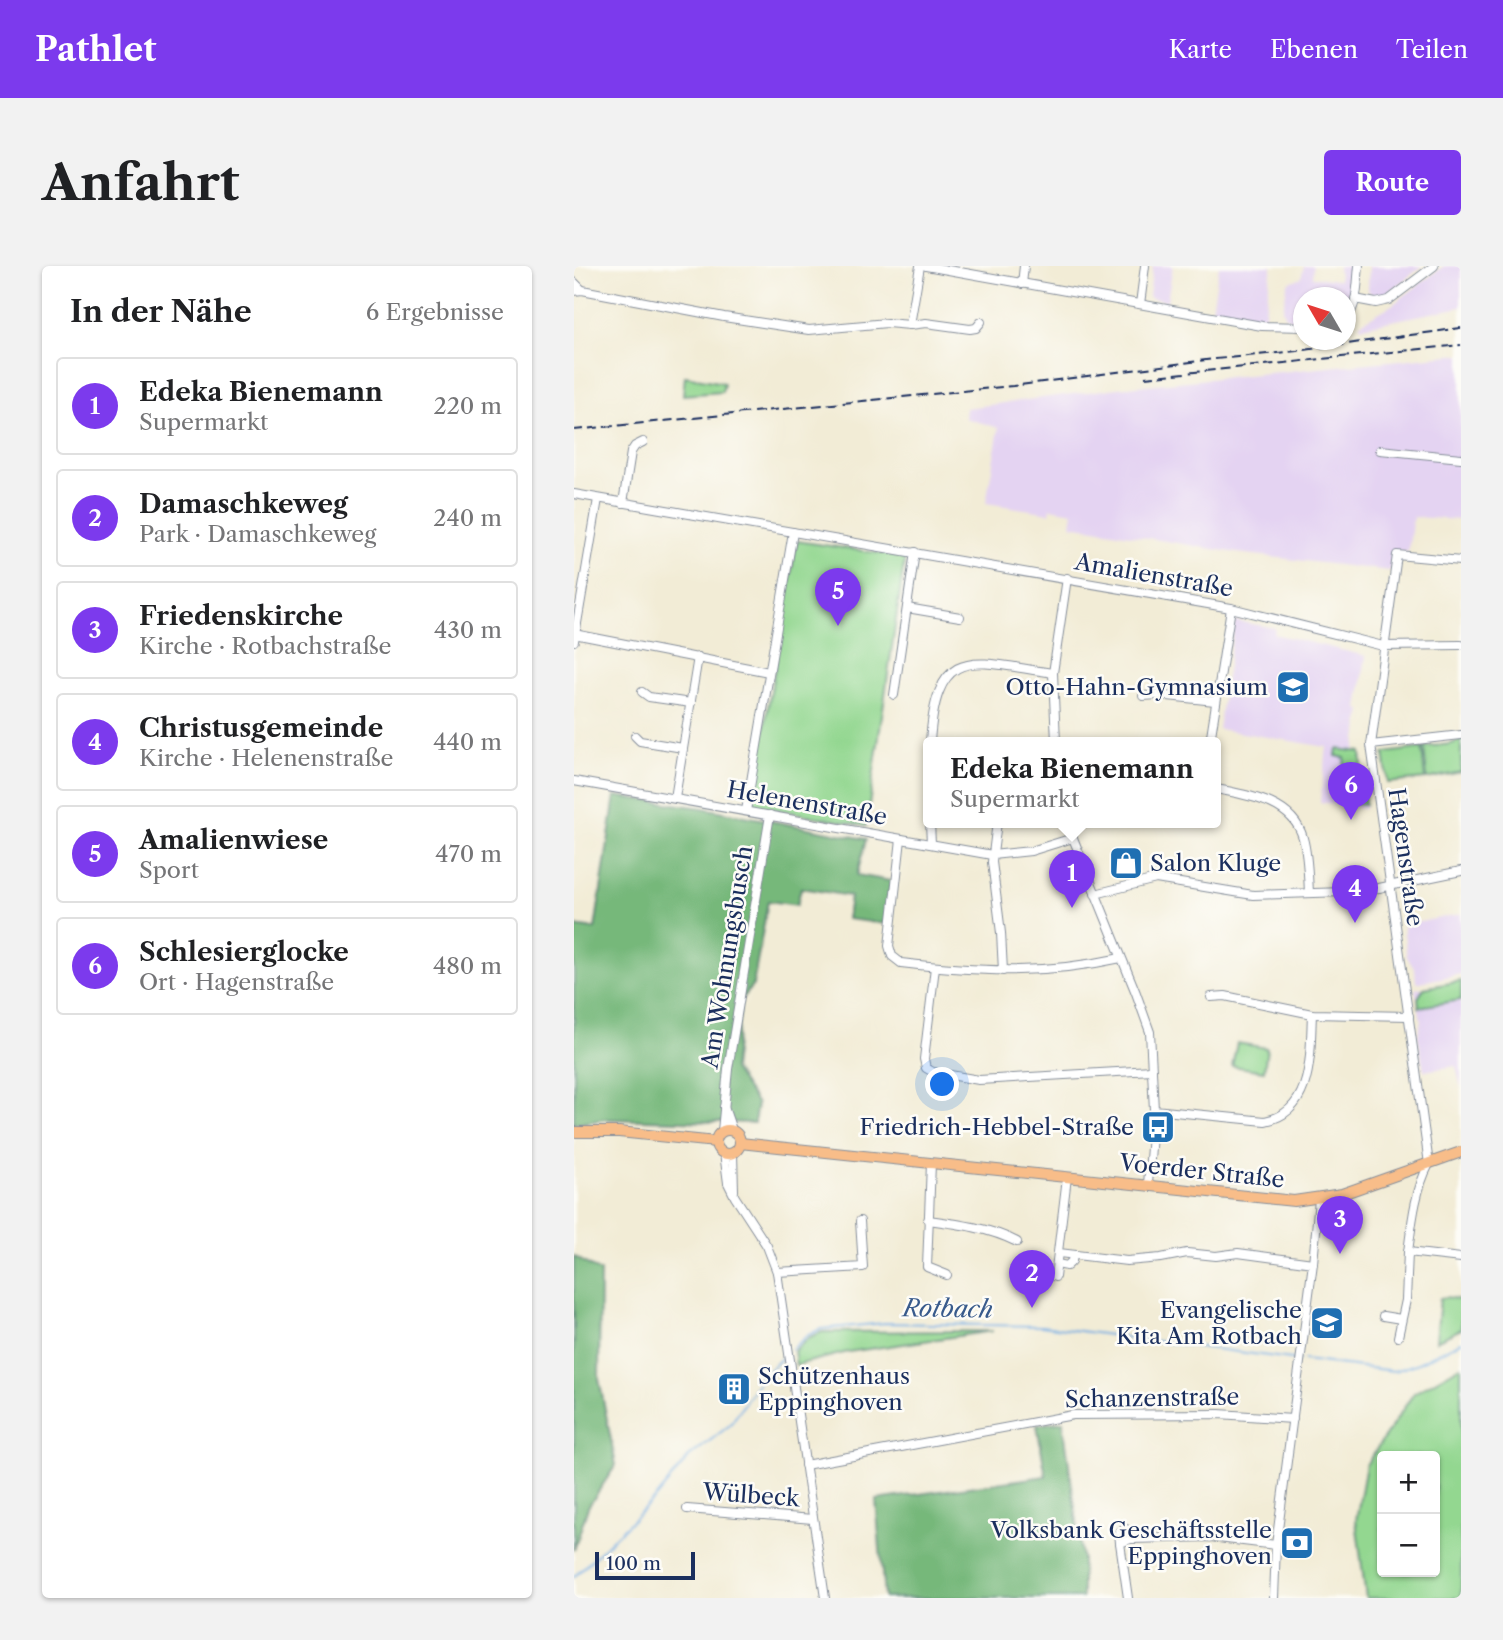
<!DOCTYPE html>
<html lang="de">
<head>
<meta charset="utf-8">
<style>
	body { margin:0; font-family:"Libre Caslon Text",serif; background:#f2f2f2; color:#202124 }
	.controls { position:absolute; right:21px; bottom:21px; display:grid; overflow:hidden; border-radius:7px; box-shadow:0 2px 5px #0004 }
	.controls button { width:63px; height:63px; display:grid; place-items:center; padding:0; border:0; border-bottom:2px solid #e0e0e0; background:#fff; color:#202124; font:35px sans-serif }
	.compass { position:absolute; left:719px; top:21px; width:63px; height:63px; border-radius:50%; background:#fff; box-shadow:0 2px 5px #0004; rotate:309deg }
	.scale { position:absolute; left:21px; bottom:18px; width:100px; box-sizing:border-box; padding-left:7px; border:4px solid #1b2f5e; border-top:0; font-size:19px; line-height:24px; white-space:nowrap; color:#1b2f5e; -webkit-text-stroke:5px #fdfcf7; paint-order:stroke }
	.you { position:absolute; left:369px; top:819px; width:24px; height:24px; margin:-18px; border:5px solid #fff; border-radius:50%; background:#1a73e8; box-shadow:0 0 0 10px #1a73e833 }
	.badge { display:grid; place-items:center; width:46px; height:46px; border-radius:50%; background:#7c3aed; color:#fff; font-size:23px; font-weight:700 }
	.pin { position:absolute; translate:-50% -58px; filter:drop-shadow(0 2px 4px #0008) }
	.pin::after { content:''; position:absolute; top:37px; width:24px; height:21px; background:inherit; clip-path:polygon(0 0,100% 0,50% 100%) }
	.popup { position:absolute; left:349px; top:471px; width:298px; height:91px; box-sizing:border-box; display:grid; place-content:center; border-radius:7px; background:#fff; filter:drop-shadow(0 2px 5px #0005); font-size:23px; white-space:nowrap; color:#757577 }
	.popup b { font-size:26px; color:#202124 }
	.popup::after { content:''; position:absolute; left:50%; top:100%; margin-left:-14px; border:14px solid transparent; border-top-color:#fff }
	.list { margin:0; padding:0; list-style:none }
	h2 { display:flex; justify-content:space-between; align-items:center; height:91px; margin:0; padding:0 28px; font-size:30px }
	h2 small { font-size:23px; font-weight:400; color:#757577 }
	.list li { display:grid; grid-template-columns:46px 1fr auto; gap:21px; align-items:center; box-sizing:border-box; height:98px; margin:0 14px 14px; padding:0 14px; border:2px solid #e0e0e0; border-radius:7px }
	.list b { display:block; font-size:26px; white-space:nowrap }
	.list p { margin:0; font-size:23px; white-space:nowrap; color:#757577 }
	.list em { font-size:23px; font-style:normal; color:#757577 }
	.map { position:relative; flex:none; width:887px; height:1332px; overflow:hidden; border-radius:7px }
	header { display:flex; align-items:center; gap:42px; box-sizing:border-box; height:98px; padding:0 35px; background:#7c3aed; color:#fff }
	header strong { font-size:33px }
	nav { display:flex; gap:38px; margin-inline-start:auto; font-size:24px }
	.intro { display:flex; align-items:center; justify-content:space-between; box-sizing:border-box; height:168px; padding:0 42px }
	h1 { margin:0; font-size:49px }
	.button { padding:18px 32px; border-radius:7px; background:#7c3aed; color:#fff; font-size:24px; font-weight:700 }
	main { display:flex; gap:42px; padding:0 42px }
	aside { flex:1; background:#fff; border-radius:7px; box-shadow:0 2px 5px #0004 }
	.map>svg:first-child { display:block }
	.built { fill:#e4d3f2 }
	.green { fill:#93d790; stroke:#578377; stroke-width:2; fill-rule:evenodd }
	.forest { fill:#76b87a; stroke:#48746c; stroke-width:2 }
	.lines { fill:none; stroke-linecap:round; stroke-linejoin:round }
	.stream { stroke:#72ace2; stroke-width:2 }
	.minor-casing { stroke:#868e9a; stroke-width:10 }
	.major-casing { stroke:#868e9a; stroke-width:12 }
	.minor { stroke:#fff; stroke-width:8 }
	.major { stroke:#f8bd89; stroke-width:10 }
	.rail { stroke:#1b2f5e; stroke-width:2; stroke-dasharray:10 5; stroke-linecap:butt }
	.labels { text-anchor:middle; stroke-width:5; stroke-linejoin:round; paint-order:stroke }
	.street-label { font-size:23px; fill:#1b2f5e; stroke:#fdfcf7 }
	.poi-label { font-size:23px; fill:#1b2f5e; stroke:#fdfcf7; text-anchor:end }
	.water-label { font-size:24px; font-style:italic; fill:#395b8c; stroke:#fdfcf7 }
</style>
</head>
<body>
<header>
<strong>Pathlet</strong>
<nav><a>Karte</a><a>Ebenen</a><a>Teilen</a></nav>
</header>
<div class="intro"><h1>Anfahrt</h1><a class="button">Route</a></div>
<main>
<aside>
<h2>In der Nähe<small>6 Ergebnisse</small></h2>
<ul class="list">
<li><span class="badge">1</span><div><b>Edeka Bienemann</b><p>Supermarkt</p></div><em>220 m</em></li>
<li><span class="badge">2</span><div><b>Damaschkeweg</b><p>Park · Damaschkeweg</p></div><em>240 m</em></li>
<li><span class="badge">3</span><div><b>Friedenskirche</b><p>Kirche · Rotbachstraße</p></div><em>430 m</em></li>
<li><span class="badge">4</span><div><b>Christusgemeinde</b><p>Kirche · Helenenstraße</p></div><em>440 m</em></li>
<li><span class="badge">5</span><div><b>Amalienwiese</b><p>Sport</p></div><em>470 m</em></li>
<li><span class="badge">6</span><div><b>Schlesierglocke</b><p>Ort · Hagenstraße</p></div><em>480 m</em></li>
</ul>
</aside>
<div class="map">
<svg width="887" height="1332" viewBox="0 0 887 1332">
	<rect width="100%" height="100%" fill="#fdfcf7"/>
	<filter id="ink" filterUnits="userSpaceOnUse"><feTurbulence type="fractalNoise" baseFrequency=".0143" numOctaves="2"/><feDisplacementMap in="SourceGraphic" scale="14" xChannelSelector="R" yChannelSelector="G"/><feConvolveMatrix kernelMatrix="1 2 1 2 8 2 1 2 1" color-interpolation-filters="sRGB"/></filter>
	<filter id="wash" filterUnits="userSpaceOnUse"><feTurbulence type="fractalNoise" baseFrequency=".00686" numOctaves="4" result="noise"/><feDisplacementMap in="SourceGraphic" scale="28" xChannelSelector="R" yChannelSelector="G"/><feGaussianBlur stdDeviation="1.57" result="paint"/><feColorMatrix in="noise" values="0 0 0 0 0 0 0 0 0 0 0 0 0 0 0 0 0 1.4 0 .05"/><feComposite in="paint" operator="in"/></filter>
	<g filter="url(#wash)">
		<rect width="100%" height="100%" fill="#f2ecd6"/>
		<g class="built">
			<polygon points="579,0 599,0 593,35 577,32 575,30"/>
			<polygon points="645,0 698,0 690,52 638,43"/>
			<polygon points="730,0 739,0 738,11 765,14 764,0 779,0 772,43 772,32 730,32 729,53 718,54 712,51 709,43 713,20 715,16 727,12"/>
			<polygon points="795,0 849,0 810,29 797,28 794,24"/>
			<polygon points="870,0 887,0 887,41 788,61 785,58 818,39"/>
			<polygon points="887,88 887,254 839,251 834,286 819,285 816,305 663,287 497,259 499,246 477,242 476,247 412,237 425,162 391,152 392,142 544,122"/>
			<polygon points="661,355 701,362 700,368 792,390 784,443 788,444 781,485 787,486 791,543 746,536 753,481 644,463"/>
			<polygon points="887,648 887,708 842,717 841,704 833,691 829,659"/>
			<polygon points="887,715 887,822 882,800 850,805 844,770 847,754 841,723"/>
		</g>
		<g class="green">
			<polygon points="111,110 150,117 148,126 109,129"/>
			<polygon points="223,275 331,291 292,560 177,539"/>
			<polygon points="887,474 887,506 853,513 850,481 877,478"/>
			<polygon points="848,482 851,513 814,517 810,487"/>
			<polygon points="763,483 787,486 791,539 764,535 771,492 762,490"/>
			<polygon points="887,715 887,734 845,741 844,732 850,722"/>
			<polygon points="663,777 693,782 690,805 658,800"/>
			<polygon points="872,1031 887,1034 887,1063 862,1075 866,1032"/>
			<polygon points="419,1065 274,1086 222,1099 220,1085 236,1071 248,1066"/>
			<path d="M887,1100V1332H792L782,1254L792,1199L840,1127ZM808,1190H861V1306H808Z"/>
		</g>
		<g class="forest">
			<polygon points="41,530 129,542 292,573 283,609 317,615 312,658 273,653 276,630 227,622 223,639 194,635 179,719 167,733 159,803 183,838 180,857 33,853 0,858 0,660 21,663"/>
			<polygon points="0,990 26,1006 25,1113 42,1199 14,1241 0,1284"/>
			<polygon points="489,1155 508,1293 508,1332 310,1332 302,1234 472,1210 463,1159"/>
		</g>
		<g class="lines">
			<g class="stream">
				<polyline points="218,1083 234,1069 247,1063 311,1057 468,1060 725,1094"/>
				<polyline points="730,1094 820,1105 842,1098 887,1076"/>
				<polyline points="0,1311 82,1231 115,1191 156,1159 188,1111 211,1089"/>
			</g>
		</g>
	</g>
	<g filter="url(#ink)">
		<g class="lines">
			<g class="minor-casing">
				<g id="minor">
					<polyline points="352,0 688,60 730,61"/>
					<polyline points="0,16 8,24"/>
					<polyline points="448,18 450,0"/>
					<polyline points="0,25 8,24 150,51 235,64 313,57 336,59 352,57 396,63 402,62 407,56"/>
					<polyline points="781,33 802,37 815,34 860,0"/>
					<polyline points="566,38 571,0"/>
					<path d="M772,53C784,40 783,17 785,0"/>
					<polyline points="336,59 346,0"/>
					<polyline points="806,184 887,192"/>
					<polyline points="0,228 657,342 809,380 887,379"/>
					<polyline points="49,237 57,186 61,180 69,176"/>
					<path d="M887,295L823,289L797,479L855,898C841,925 838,956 834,986L887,992"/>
					<polyline points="333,342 386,351"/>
					<polyline points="0,368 195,406"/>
					<polyline points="0,375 24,233"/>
					<polyline points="68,426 75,431 117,437"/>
					<polyline points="320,429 341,286"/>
					<polyline points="569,430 584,429 641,435"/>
					<polyline points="61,470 66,475 109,482"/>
					<path d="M356,476C363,375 400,396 479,407"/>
					<polyline points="482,476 479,407 493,312"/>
					<polyline points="636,476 657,342"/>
					<polyline points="797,479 887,469"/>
					<polyline points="0,515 418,589 457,585 499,572"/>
					<path d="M642,523C673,529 719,535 729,572C734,590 734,609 735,627"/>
					<polyline points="101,532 124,391"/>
					<polyline points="172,545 219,266"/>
					<polyline points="356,556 357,578"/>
					<polyline points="423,556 418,596 427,667 429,705"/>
					<polyline points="496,556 499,572 562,727 576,766 580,844 574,918"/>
					<path d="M327,573L315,680L318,690L327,697C405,706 470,709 547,692"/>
					<polyline points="521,628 582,613 679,629 770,626 805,622 887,605"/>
					<polyline points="361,701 350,793 352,802 359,806 405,814 578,804"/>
					<polyline points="637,731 651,730 738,748 835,750"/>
					<polyline points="150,841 158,864"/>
					<path d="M580,844L691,855C740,846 736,787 738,748"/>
					<polyline points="148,865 154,803 196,549"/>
					<polyline points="150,887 154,917 161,931 193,980 203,1006 251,1332"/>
					<polyline points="159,887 160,925"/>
					<polyline points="357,897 353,1001 373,1009"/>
					<path d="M354,954C385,958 416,962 443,976"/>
					<polyline points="485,987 553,995 587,992 613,987 642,990 664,987 739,997"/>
					<polyline points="483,998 493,1000 498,995 499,989"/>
					<polyline points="203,1006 289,1001 286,955"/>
					<polyline points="481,1011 493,911"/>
					<polyline points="809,1050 827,1053"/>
					<polyline points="824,1071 832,1034 834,986"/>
					<polyline points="231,1199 499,1149 645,1148 719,1153"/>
					<polyline points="113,1243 239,1253"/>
					<polygon points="552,1263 556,1266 557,1273 546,1277 545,1266"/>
					<polyline points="557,1273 636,1271 702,1279"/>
					<polyline points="546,1277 554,1332"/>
					<polyline points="700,1332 702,1279 739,997 745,933"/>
				</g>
			</g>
			<g class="major-casing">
				<g id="major">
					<circle cx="154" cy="876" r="12"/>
					<polyline points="0,866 45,866 142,876"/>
					<polyline points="166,877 720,935 768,928 887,886"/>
				</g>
			</g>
			<use href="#minor" class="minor"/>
			<use href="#major" class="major"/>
			<g class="rail">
				<polyline points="571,111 887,79"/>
				<polyline points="0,164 439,120 632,94 723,85 887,62"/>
			</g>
		</g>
	</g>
	<defs>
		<g id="school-square" transform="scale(1.75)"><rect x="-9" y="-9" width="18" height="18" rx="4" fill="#1f6fb2" stroke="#fdfcf7"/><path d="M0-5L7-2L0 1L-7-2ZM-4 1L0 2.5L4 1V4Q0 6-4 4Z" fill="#fff"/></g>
		<g id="shop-square" transform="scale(1.75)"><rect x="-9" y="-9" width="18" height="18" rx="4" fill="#1f6fb2" stroke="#fdfcf7"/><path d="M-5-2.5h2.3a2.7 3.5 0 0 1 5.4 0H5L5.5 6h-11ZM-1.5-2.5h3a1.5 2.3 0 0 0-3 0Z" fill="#fff"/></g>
		<g id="bus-square" transform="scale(1.75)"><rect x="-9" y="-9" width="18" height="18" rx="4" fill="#1f6fb2" stroke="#fdfcf7"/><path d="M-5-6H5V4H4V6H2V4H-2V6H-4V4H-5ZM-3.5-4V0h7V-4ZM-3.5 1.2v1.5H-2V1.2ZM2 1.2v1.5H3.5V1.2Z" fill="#fff"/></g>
		<g id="building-square" transform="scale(1.75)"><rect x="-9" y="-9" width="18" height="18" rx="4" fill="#1f6fb2" stroke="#fdfcf7"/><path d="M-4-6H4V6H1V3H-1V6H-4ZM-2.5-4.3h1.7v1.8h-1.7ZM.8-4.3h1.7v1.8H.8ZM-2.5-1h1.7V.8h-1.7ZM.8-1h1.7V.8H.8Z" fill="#fff"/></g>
		<g id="bank-square" transform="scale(1.75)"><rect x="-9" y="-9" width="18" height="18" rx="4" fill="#1f6fb2" stroke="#fdfcf7"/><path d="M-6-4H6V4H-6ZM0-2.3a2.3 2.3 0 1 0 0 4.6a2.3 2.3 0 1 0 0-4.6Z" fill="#fff"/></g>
	</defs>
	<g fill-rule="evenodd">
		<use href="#school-square" x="719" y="421"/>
		<use href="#shop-square" x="552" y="597"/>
		<use href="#bus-square" x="584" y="861"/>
		<use href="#school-square" x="753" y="1057"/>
		<use href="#building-square" x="160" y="1123"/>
		<use href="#bank-square" x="723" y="1277"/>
	</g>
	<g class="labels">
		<g class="street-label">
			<text transform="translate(580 309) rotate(10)" y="8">Amalienstraße</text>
			<text transform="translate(233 537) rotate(10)" y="8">Helenenstraße</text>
			<text transform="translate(832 591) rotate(82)" y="8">Hagenstraße</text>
			<text transform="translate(153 691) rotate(-81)" y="8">Am Wohnungsbusch</text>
			<text transform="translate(628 905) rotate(6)" y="8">Voerder Straße</text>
			<text transform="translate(578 1132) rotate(-1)" y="8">Schanzenstraße</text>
			<text transform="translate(177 1229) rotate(4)" y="8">Wülbeck</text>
		</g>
		<g class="poi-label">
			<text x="694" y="429">Otto-Hahn-Gymnasium</text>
			<text x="576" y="605" text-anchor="start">Salon Kluge</text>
			<text x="560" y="869">Friedrich-Hebbel-Straße</text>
			<text x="728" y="1052">Evangelische<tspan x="728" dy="26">Kita Am Rotbach</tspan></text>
			<text x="184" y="1118" text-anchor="start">Schützenhaus<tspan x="184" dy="26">Eppinghoven</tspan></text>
			<text x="698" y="1272">Volksbank Geschäftsstelle<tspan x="698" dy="26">Eppinghoven</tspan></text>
		</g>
		<g class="water-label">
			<text transform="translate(374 1043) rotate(1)" y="8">Rotbach</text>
		</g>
	</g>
</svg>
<div class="controls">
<button>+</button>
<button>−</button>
</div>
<svg class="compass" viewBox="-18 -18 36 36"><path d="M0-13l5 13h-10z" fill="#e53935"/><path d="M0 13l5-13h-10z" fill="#757577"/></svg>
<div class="scale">100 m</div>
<div class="you"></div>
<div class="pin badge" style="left:498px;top:642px">1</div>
<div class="popup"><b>Edeka Bienemann</b>Supermarkt</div>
<div class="pin badge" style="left:458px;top:1042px">2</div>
<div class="pin badge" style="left:766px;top:988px">3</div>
<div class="pin badge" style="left:781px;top:657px">4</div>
<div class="pin badge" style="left:264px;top:360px">5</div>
<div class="pin badge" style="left:777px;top:554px">6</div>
</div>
</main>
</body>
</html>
